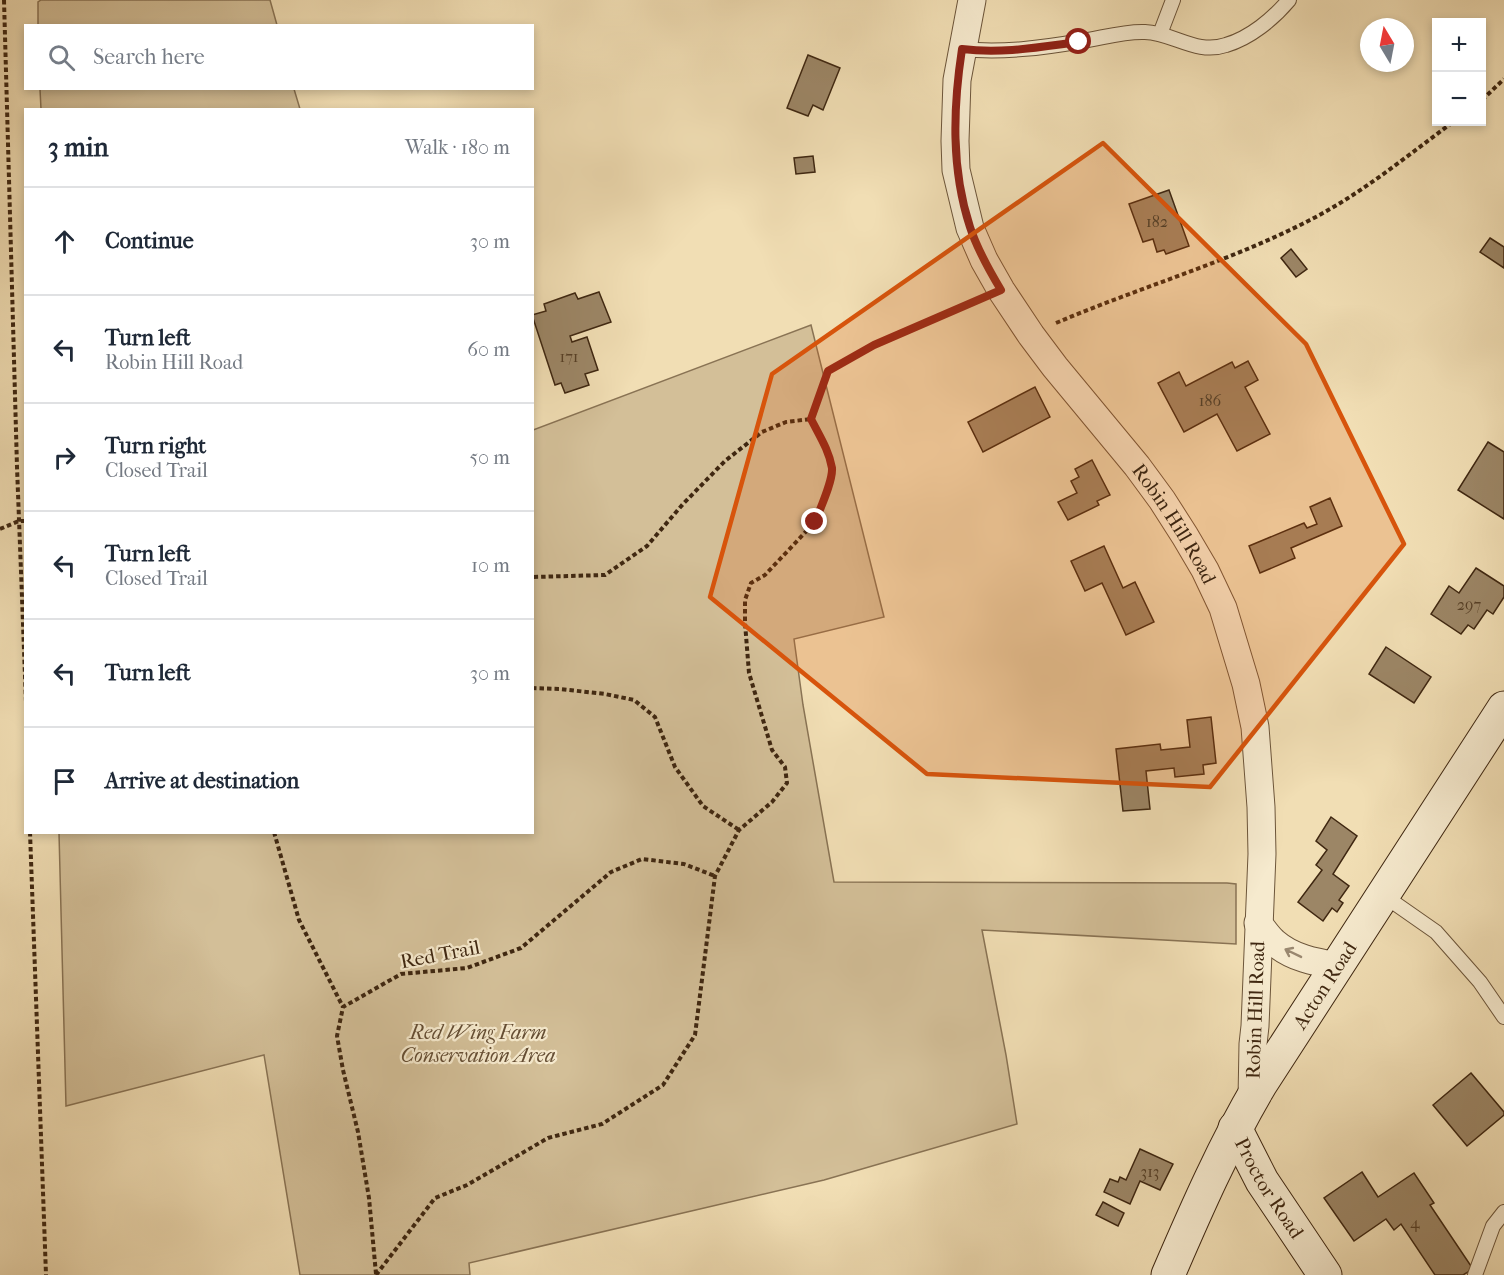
<!DOCTYPE html>
<html lang="en">
<head>
<meta charset="utf-8">
<style>
	body { margin:0; font-family:"IM FELL French Canon",serif; background:#f2f2f3; color:#1f2937 }
	.controls { position:absolute; right:18px; top:18px; display:grid; overflow:hidden; border-radius:0px; box-shadow:0 3px 9px #0003 }
	.controls button { width:54px; height:54px; display:grid; place-items:center; padding:0; border:0; border-bottom:2px solid #e0e1e3; background:#fff; color:#1f2937; font:30px sans-serif }
	.compass { position:absolute; left:1360px; top:18px; width:54px; height:54px; border-radius:50%; background:#fff; box-shadow:0 3px 9px #0003; rotate:350deg }
	.stop { position:absolute; width:18px; height:18px; margin:-14px; border:4px solid #8f2418; border-radius:50%; background:#fff }
	.stop.end { background:#8f2418; border-color:#fff; box-shadow:0 2px 6px #0008 }
	.list { margin:0; padding:0; list-style:none }
	h2 { display:flex; justify-content:space-between; align-items:center; height:78px; margin:0; padding:0 24px; font-size:26px }
	h2 small { font-size:20px; font-weight:400; color:#747a83 }
	.list li { display:grid; grid-template-columns:39px 1fr auto; gap:18px; align-items:center; box-sizing:border-box; height:108px; padding:0 24px; border-top:2px solid #e0e1e3 }
	.list b { display:block; font-size:22px; white-space:nowrap }
	.list p { margin:0; font-size:20px; white-space:nowrap; color:#747a83 }
	.list em { font-size:20px; font-style:normal; color:#747a83 }
	.icon { flex:none; width:33px; height:33px; fill:none; stroke:currentColor; stroke-width:2; stroke-linecap:round; stroke-linejoin:round }
	.map { position:relative; flex:none; width:1504px; height:1275px; overflow:hidden }
	.search { position:absolute; background:#fff; box-shadow:0 3px 9px #0003; left:24px; top:24px; width:510px; height:66px; display:flex; align-items:center; gap:15px; box-sizing:border-box; padding:0 21px; border-radius:0px; color:#747a83; font-size:22px }
	.panel { position:absolute; background:#fff; box-shadow:0 3px 9px #0003; left:24px; top:108px; width:510px; height:726px; border-radius:0px }
	.map>svg:first-child { display:block }
	.green { fill:#d3bf98; stroke:#897354; stroke-width:1.5 }
	.building { fill:#9c8666; stroke:#3f2711; stroke-width:1.5 }
	.lines { fill:none; stroke-linecap:round; stroke-linejoin:round }
	.lane-casing { stroke:#6c553a; stroke-width:16 }
	.street-casing { stroke:#6c553a; stroke-width:29 }
	.secondary-casing { stroke:#3f2711; stroke-width:35 }
	.path { stroke:#3f2711; stroke-width:4; stroke-dasharray:4.5 3; stroke-linecap:butt }
	.lane { stroke:#f6eace; stroke-width:14 }
	.street { stroke:#f6eace; stroke-width:27 }
	.secondary { stroke:#f6eace; stroke-width:33 }
	.oneway { stroke:#9a8870 }
	.route { stroke:#8f2418; stroke-width:8 }
	.marked { fill:#d7540c; fill-opacity:0.2; stroke:#d7540c; stroke-width:4.5; stroke-linejoin:round }
	.labels { text-anchor:middle; stroke-width:4.5; stroke-linejoin:round; paint-order:stroke }
	.number-label { font-size:16px; fill:#563f26 }
	.street-label { font-size:20px; fill:#3f2711; stroke:#f6eace }
	.park-label { font-size:20px; font-style:italic; fill:#644d33; stroke:#f6eace }
</style>
</head>
<body>
<div class="map">
<svg width="1504" height="1275" viewBox="0 0 1504 1275">
	<rect width="100%" height="100%" fill="#f1deb4"/>
	<filter id="stains"><feTurbulence type="fractalNoise" baseFrequency=".00333" numOctaves="4"/><feColorMatrix values="0 0 0 0 .2 0 0 0 0 .09 0 0 0 0 .02 0 0 0 .5 -.17"/></filter>
	<radialGradient id="worn" r=".72"><stop offset=".6" stop-color="#630" stop-opacity="0"/><stop offset="1" stop-color="#630" stop-opacity=".3"/></radialGradient>
	<g class="green">
		<polygon points="41,0 270,0 277,25 38,25 38,2"/>
		<polygon points="40,89 294,89 300,109 41,109"/>
		<polygon points="811,325 884,617 794,639 803,705 834,882 1227,883 1236,884 1236,944 982,930 1006,1055 1017,1124 824,1180 469,1263 470,1275 300,1275 264,1055 66,1106 59,833 532,832 533,430"/>
	</g>
	<g class="building">
		<polygon points="808,55 840,68 823,110 813,105 808,116 787,108"/>
		<polygon points="813,156 815,172 796,174 794,158"/>
		<polygon points="1169,190 1189,246 1166,254 1164,250 1157,252 1153,239 1143,242 1129,204"/>
		<polygon points="1490,238 1504,247 1504,268 1480,252"/>
		<polygon points="1291,249 1307,269 1296,277 1281,258"/>
		<polygon points="599,292 611,322 570,336 572,342 587,337 598,370 585,374 589,385 565,393 561,383 555,385 532,315 546,311 544,304 575,293 578,299"/>
		<polygon points="1248,361 1258,380 1245,387 1270,434 1237,451 1217,414 1184,432 1158,383 1179,372 1186,386 1232,362 1235,368"/>
		<polygon points="1035,387 1050,417 983,452 968,422"/>
		<polygon points="1488,442 1504,452 1504,519 1458,490"/>
		<polygon points="1092,460 1110,495 1097,501 1099,505 1068,520 1058,502 1077,493 1071,481 1079,477 1075,469"/>
		<polygon points="1330,498 1342,526 1291,548 1295,558 1260,573 1249,546 1304,523 1307,528 1317,524 1310,507"/>
		<polygon points="1104,546 1123,588 1135,582 1154,622 1126,635 1102,583 1085,591 1071,561"/>
		<polygon points="1476,568 1504,586 1504,597 1493,614 1487,610 1474,629 1468,625 1461,634 1431,614 1449,586 1459,593"/>
		<polygon points="1386,647 1431,677 1414,703 1369,674"/>
		<polygon points="1211,717 1216,763 1203,765 1204,774 1175,777 1174,768 1146,771 1150,809 1123,811 1116,749 1160,744 1161,750 1190,747 1187,720"/>
		<polygon points="1331,817 1357,836 1333,874 1349,886 1339,900 1343,903 1337,912 1332,908 1323,921 1298,902 1322,870 1316,865 1327,850 1316,841"/>
		<polygon points="1471,1073 1504,1112 1504,1115 1467,1146 1433,1105"/>
		<polygon points="1140,1149 1173,1164 1160,1190 1140,1181 1130,1204 1104,1192 1110,1179 1118,1182 1120,1177 1126,1180"/>
		<polygon points="1362,1172 1378,1197 1414,1173 1434,1203 1430,1205 1473,1269 1463,1275 1435,1275 1401,1224 1394,1230 1386,1219 1354,1241 1324,1198"/>
		<polygon points="1103,1202 1124,1213 1118,1226 1096,1215"/>
	</g>
	<g class="lines">
		<g class="lane-casing">
			<g id="lane">
				<polyline points="1160,34 1173,0"/>
				<path d="M962,49C1002,53 1042,48 1082,41C1102,38 1124,31 1145,32C1174,33 1196,55 1226,45C1250,38 1273,19 1289,0"/>
				<polyline points="1383,895 1436,932 1480,982 1504,1017"/>
				<polyline points="1475,1275 1493,1226 1504,1212"/>
			</g>
		</g>
		<g class="street-casing">
			<g id="street">
				<path id="s1" d="M972,0L957,80L955,141L956,170L970,228L984,260L1001,290L1031,335L1055,367L1137,466L1162,500L1185,536L1205,570L1223,608L1246,684L1255,727L1261,807L1262,854L1255,1026L1253,1044L1252,1099"/>
				<path d="M1258,923C1263,929 1268,937 1274,942C1292,958 1315,962 1338,966"/>
			</g>
		</g>
		<g class="secondary-casing">
			<g id="secondary">
				<path id="s2" d="M1235,1128L1262,1181L1325,1275"/>
				<path id="s3" d="M1168,1275C1196,1210 1224,1146 1260,1085L1504,708"/>
			</g>
		</g>
		<g class="path">
			<polyline points="4,0 17,467 26,702"/>
			<polyline points="1482,100 1504,79"/>
			<path d="M1056,323C1140,287 1229,262 1310,220C1361,194 1407,156 1453,122"/>
			<polyline points="811,419 828,371 874,345 976,301"/>
			<polyline points="0,529 19,521 26,521"/>
			<polyline points="532,688 560,689 605,694 634,700 655,717 675,767 703,806 739,830"/>
			<polyline points="30,832 46,1275"/>
			<polyline points="274,832 299,920 343,1007"/>
			<polyline points="376,1274 369,1198 358,1132 343,1070 337,1036 343,1007 401,974 467,968 521,948 611,872 642,859 684,864 715,876"/>
			<polyline points="376,1275 435,1198 467,1185 548,1138 602,1124 663,1085 695,1035 715,876 739,830 772,802 787,783 785,767 772,750 749,673 745,623 745,600 751,583 765,575 815,522 828,490 832,470 828,452 811,419 786,422 762,432 725,461 683,504 647,546 605,575 532,577"/>
		</g>
		<use href="#lane" class="lane"/>
		<use href="#street" class="street"/>
		<use href="#secondary" class="secondary"/>
	</g>
	<defs><path id="oneway-shaft" d="M-6 0H5M1.5-3L5.5 0L1.5 3" fill="none" stroke-width="1.6" stroke-linecap="round" stroke-linejoin="round" transform="scale(1.5)"/></defs>
	<use class="oneway" href="#oneway-shaft" transform="translate(1293 953) rotate(-154)"/>
	<g class="lines">
		<path class="route" d="M815,522C820,509 833,481 832,468C829,450 819,435 811,419L828,371L874,345L1001,290C989,270 977,249 970,227C951,169 953,108 962,49C1002,54 1040,47 1079,42"/>
	</g>
	<path class="marked" d="M1103,143L1306,344L1404,544L1210,787L927,774L710,597L772,374Z"/>
	<g class="labels">
		<g class="number-label">
			<text x="1157" y="227">182</text>
			<text x="569" y="362">171</text>
			<text x="1210" y="406">186</text>
			<text x="1469" y="610">297</text>
			<text x="1150" y="1177">313</text>
			<text x="1415" y="1228">4</text>
		</g>
		<g class="street-label">
			<text dy="7" stroke="none"><textPath href="#s1" startOffset="592">Robin Hill Road</textPath></text>
			<text transform="translate(440 954) rotate(-11)" y="7">Red Trail</text>
			<text dy="7" stroke="none"><textPath href="#s3" startOffset="330">Acton Road</textPath></text>
			<text transform="translate(1255 1010) rotate(-88)" y="7">Robin Hill Road</text>
			<text dy="7" stroke="none"><textPath href="#s2" startOffset="69">Proctor Road</textPath></text>
		</g>
		<g class="park-label">
			<text x="478" y="1039">Red Wing Farm<tspan x="478" dy="23">Conservation Area</tspan></text>
		</g>
	</g>
	<rect width="100%" height="100%" filter="url(#stains)"/>
	<rect width="100%" height="100%" fill="url(#worn)"/>
</svg>
<div class="controls">
<button>+</button>
<button>−</button>
</div>
<svg class="compass" viewBox="-18 -18 36 36"><path d="M0-13l5 13h-10z" fill="#e53935"/><path d="M0 13l5-13h-10z" fill="#747a83"/></svg>
<div class="stop" style="left:1079px;top:42px"></div>
<div class="stop end" style="left:815px;top:522px"></div>
<div class="search"><svg class="icon" aria-label="search" viewBox="0 0 24 24"><circle cx="10" cy="10" r="6"/><path d="M15 15l6 6"/></svg>Search here</div>
<section class="panel">
<h2>3 min<small>Walk · 180 m</small></h2>
<ul class="list">
<li><svg class="icon" aria-label="ahead" viewBox="0 0 24 24"><path d="M12 20V5M6 11l6-6 6 6"/></svg><div><b>Continue</b></div><em>30 m</em></li>
<li><svg class="icon" aria-label="left" viewBox="0 0 24 24"><path d="M17 20v-9H6M10 6l-5 5 5 5"/></svg><div><b>Turn left</b><p>Robin Hill Road</p></div><em>60 m</em></li>
<li><svg class="icon" aria-label="right" viewBox="0 0 24 24"><path d="M7 20v-9h11M14 6l5 5-5 5"/></svg><div><b>Turn right</b><p>Closed Trail</p></div><em>50 m</em></li>
<li><svg class="icon" aria-label="left" viewBox="0 0 24 24"><path d="M17 20v-9H6M10 6l-5 5 5 5"/></svg><div><b>Turn left</b><p>Closed Trail</p></div><em>10 m</em></li>
<li><svg class="icon" aria-label="left" viewBox="0 0 24 24"><path d="M17 20v-9H6M10 6l-5 5 5 5"/></svg><div><b>Turn left</b></div><em>30 m</em></li>
<li><svg class="icon" aria-label="arrive" viewBox="0 0 24 24"><path d="M6 21V4h12l-3 4 3 4H6"/></svg><div><b>Arrive at destination</b></div></li>
</ul>
</section>
</div>
</body>
</html>
